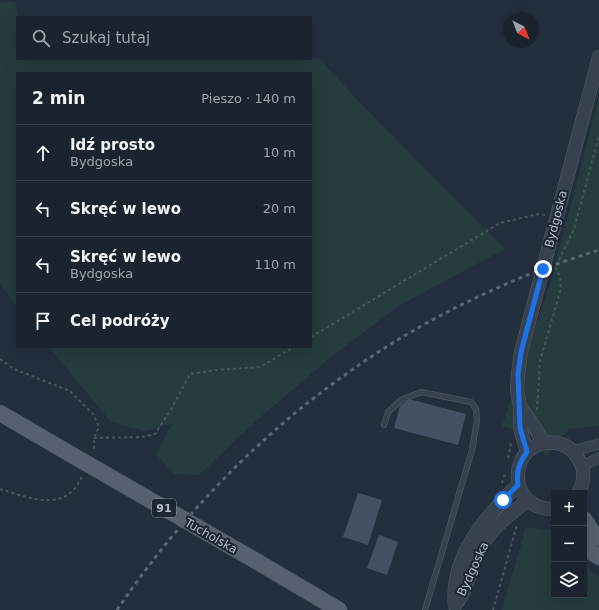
<!DOCTYPE html>
<html lang="pl">
<head>
<meta charset="utf-8">
<style>
	body { margin:0; font-family:"DejaVu Sans",sans-serif; background:#242b36; color:#f1f3f6 }
	.controls { position:absolute; right:12px; bottom:12px; display:grid; overflow:hidden; border-radius:0px; box-shadow:0 4px 16px #0002 }
	.controls button { width:36px; height:36px; display:grid; place-items:center; padding:0; border:0; border-bottom:1px solid #39404a; background:#1b232e; color:#f1f3f6; font:20px sans-serif }
	.compass { position:absolute; left:503px; top:12px; width:36px; height:36px; border-radius:50%; background:#1b232e; box-shadow:0 4px 16px #0002; rotate:138deg }
	.stop { position:absolute; width:12px; height:12px; margin:-9px; border:3px solid #1a73e8; border-radius:50%; background:#fff }
	.stop.end { background:#1a73e8; border-color:#fff; box-shadow:0 1px 4px #0008 }
	.list { margin:0; padding:0; list-style:none }
	h2 { display:flex; justify-content:space-between; align-items:center; height:52px; margin:0; padding:0 16px; font-size:17px }
	h2 small { font-size:13px; font-weight:400; color:#a0a4aa }
	.list li { display:grid; grid-template-columns:26px 1fr auto; gap:12px; align-items:center; box-sizing:border-box; height:56px; padding:0 16px; border-top:1px solid #39404a }
	.list b { display:block; font-size:15px; white-space:nowrap }
	.list p { margin:0; font-size:13px; white-space:nowrap; color:#a0a4aa }
	.list em { font-size:13px; font-style:normal; color:#a0a4aa }
	.icon { flex:none; width:22px; height:22px; fill:none; stroke:currentColor; stroke-width:2; stroke-linecap:round; stroke-linejoin:round }
	.map { position:relative; flex:none; width:599px; height:610px; overflow:hidden }
	.search { position:absolute; background:#1b232e; box-shadow:0 4px 16px #0002; left:16px; top:16px; width:296px; height:44px; display:flex; align-items:center; gap:10px; box-sizing:border-box; padding:0 14px; border-radius:0px; color:#a0a4aa; font-size:15px }
	.panel { position:absolute; background:#1b232e; box-shadow:0 4px 16px #0002; left:16px; top:72px; width:296px; height:276px; border-radius:0px }
	.map>svg:first-child { display:block }
	.green { fill:#263c3f }
	.building { fill:#455162 }
	.lines { fill:none; stroke-linecap:round; stroke-linejoin:round }
	.service-casing { stroke:#565f6c; stroke-width:6 }
	.minor-casing { stroke:#565f6c; stroke-width:11 }
	.tertiary-casing { stroke:#565f6c; stroke-width:14 }
	.primary-casing { stroke:#414a57; stroke-width:17 }
	.path { stroke:#44595c; stroke-width:2; stroke-dasharray:3 3; stroke-linecap:butt }
	.service { stroke:#38414e; stroke-width:5 }
	.minor { stroke:#38414e; stroke-width:10 }
	.tertiary { stroke:#38414e; stroke-width:13 }
	.primary { stroke:#56606e; stroke-width:16 }
	.rail { stroke:#5a6575; stroke-width:3; stroke-dasharray:4 4; stroke-linecap:butt }
	.primary-bridge-casing { stroke:#414a57; stroke-width:17; stroke-linecap:butt }
	.primary-bridge { stroke:#56606e; stroke-width:16 }
	.route { stroke:#1a73e8; stroke-width:5 }
	.labels { text-anchor:middle; stroke-width:4; stroke-linejoin:round; paint-order:stroke }
	.shield { fill:#1d2633; stroke:#878f9c; stroke-width:1 }
	.shield-label { font-size:11px; font-weight:bold; fill:#b4bcc9 }
	.street-label { font-size:12px; fill:#b4bcc9; stroke:#1d2633 }
</style>
</head>
<body>
<div class="map">
<svg width="599" height="610" viewBox="0 0 599 610">
	<rect width="100%" height="100%" fill="#242f3e"/>
	<g class="green">
		<polygon points="0,2 15,2 18,17 17,59 311,59 311,58 321,60 362,105 505,249 398,306 330,358 257,420 199,475 174,474 156,454 172,424 144,431 111,422 49,347 311,347 311,73 17,73 17,306 0,284"/>
		<polygon points="599,97 599,426 569,429 546,456 530,433 502,426 550,284"/>
		<polygon points="526,527 554,530 554,595 584,595 584,563 596,575 599,576 599,610 502,610"/>
	</g>
	<g class="building">
		<polygon points="409,399 466,414 458,445 394,428 400,406"/>
		<polygon points="358,493 382,500 368,545 343,537"/>
		<polygon points="379,535 398,542 387,575 367,568"/>
	</g>
	<g class="lines">
		<g class="service-casing">
			<polyline id="service" points="384,425 388,412 401,400 421,392 471,402 476,409 477,421 472,450 425,610"/>
		</g>
		<g class="minor-casing">
			<g id="minor">
				<polyline points="572,451 599,444"/>
				<polyline points="582,466 599,458"/>
			</g>
		</g>
		<g class="tertiary-casing">
			<g id="tertiary">
				<polyline points="520,407 531,422 544,443"/>
				<polyline points="527,452 520,428 520,407 517,389 518,374 521,352 599,57"/>
				<path d="M554,509C503,510 508,437 556,443C565,444 574,450 578,458C585,469 585,482 578,493"/>
				<path d="M455,606C450,557 485,517 518,485"/>
				<path d="M455,606C457,602 461,598 463,593C470,577 474,559 483,544C494,526 511,513 528,500"/>
			</g>
		</g>
		<g class="primary-casing">
			<g id="primary">
				<polyline points="0,413 72,455"/>
				<polyline points="584,519 591,530 599,538"/>
				<polyline points="584,545 591,552 599,557"/>
				<polyline points="256,561 339,610"/>
			</g>
		</g>
		<g class="path">
			<polyline points="559,260 574,229 599,136"/>
			<polyline points="311,337 500,223 538,214 545,215"/>
			<polyline points="0,359 14,369 70,391 93,414 99,427 94,438 94,452"/>
			<polyline points="537,410 540,361 561,288 560,277 556,268"/>
			<polyline points="94,438 142,437 155,434 172,408 190,374 217,370 260,367 294,347"/>
			<polyline points="508,458 511,443"/>
			<polyline points="502,483 505,474"/>
			<path d="M0,489C30,498 66,514 82,476"/>
			<polyline points="493,610 517,525"/>
		</g>
		<use href="#service" class="service"/>
		<use href="#minor" class="minor"/>
		<use href="#tertiary" class="tertiary"/>
		<use href="#primary" class="primary"/>
		<path class="rail" d="M117,610C211,471 341,357 495,289C529,273 564,261 599,250"/>
		<g class="primary-bridge-casing">
			<polyline id="primary-bridge" points="72,455 256,561"/>
		</g>
		<use href="#primary-bridge" class="primary-bridge"/>
	</g>
	<g class="lines">
		<path class="route" d="M503,500L518,485C516,472 519,463 527,452L520,428L518,374L521,352L543,269"/>
	</g>
	<g class="labels">
		<rect class="shield" x="152" y="499" width="24" height="18" rx="3"/>
		<g class="shield-label">
			<text x="164" y="512">91</text>
		</g>
		<g class="street-label">
			<text transform="translate(556 219) rotate(-76)" y="4">Bydgoska</text>
			<text transform="translate(211 536) rotate(30)" y="4">Tucholska</text>
			<text transform="translate(473 569) rotate(-65)" y="4">Bydgoska</text>
		</g>
	</g>
</svg>
<div class="controls">
<button>+</button>
<button>−</button>
<button><svg class="icon" aria-label="layers" viewBox="0 0 24 24"><path d="M12 4l9 5-9 5-9-5zM3 14l9 5 9-5"/></svg></button>
</div>
<svg class="compass" viewBox="-18 -18 36 36"><path d="M0-13l5 13h-10z" fill="#e53935"/><path d="M0 13l5-13h-10z" fill="#a0a4aa"/></svg>
<div class="stop" style="left:503px;top:500px"></div>
<div class="stop end" style="left:543px;top:269px"></div>
<div class="search"><svg class="icon" aria-label="search" viewBox="0 0 24 24"><circle cx="10" cy="10" r="6"/><path d="M15 15l6 6"/></svg>Szukaj tutaj</div>
<section class="panel">
<h2>2 min<small>Pieszo · 140 m</small></h2>
<ul class="list">
<li><svg class="icon" aria-label="ahead" viewBox="0 0 24 24"><path d="M12 20V5M6 11l6-6 6 6"/></svg><div><b>Idź prosto</b><p>Bydgoska</p></div><em>10 m</em></li>
<li><svg class="icon" aria-label="left" viewBox="0 0 24 24"><path d="M17 20v-9H6M10 6l-5 5 5 5"/></svg><div><b>Skręć w lewo</b></div><em>20 m</em></li>
<li><svg class="icon" aria-label="left" viewBox="0 0 24 24"><path d="M17 20v-9H6M10 6l-5 5 5 5"/></svg><div><b>Skręć w lewo</b><p>Bydgoska</p></div><em>110 m</em></li>
<li><svg class="icon" aria-label="arrive" viewBox="0 0 24 24"><path d="M6 21V4h12l-3 4 3 4H6"/></svg><div><b>Cel podróży</b></div></li>
</ul>
</section>
</div>
</body>
</html>
